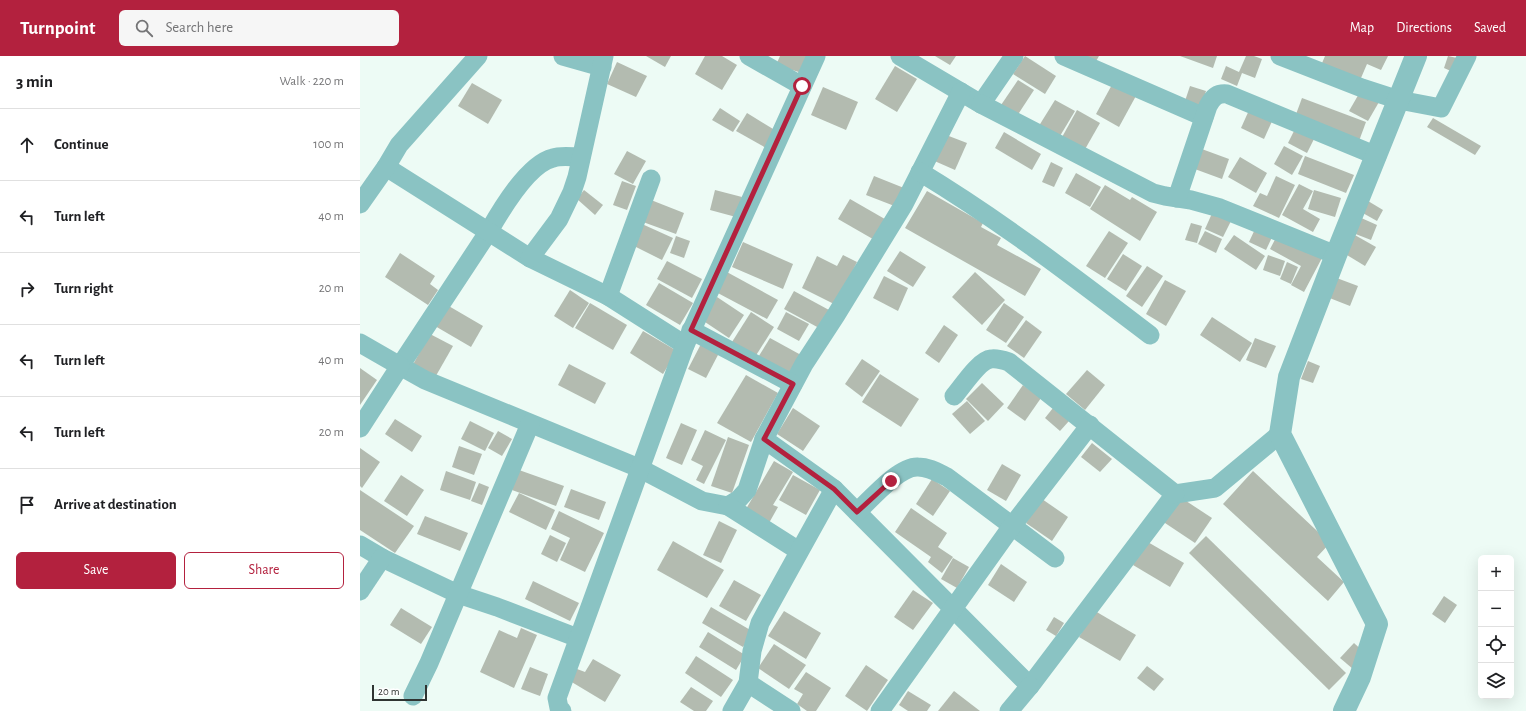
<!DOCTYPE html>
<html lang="en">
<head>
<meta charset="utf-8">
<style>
	body { margin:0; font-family:"Alegreya Sans",sans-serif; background:#f6f6f6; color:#202124 }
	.controls { position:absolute; right:12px; bottom:12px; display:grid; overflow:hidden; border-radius:6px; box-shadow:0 4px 16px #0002 }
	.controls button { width:36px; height:36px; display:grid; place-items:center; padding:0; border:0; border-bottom:1px solid #e0e0e0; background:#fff; color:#202124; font:20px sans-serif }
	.scale { position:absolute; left:12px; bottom:10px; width:55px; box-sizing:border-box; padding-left:4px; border:2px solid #2f3432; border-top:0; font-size:11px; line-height:14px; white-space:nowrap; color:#2f3432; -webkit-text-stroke:3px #fff; paint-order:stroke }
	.stop { position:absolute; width:12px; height:12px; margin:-9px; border:3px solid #b3213e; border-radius:50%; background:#fff }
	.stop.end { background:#b3213e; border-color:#fff; box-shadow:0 1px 4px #0008 }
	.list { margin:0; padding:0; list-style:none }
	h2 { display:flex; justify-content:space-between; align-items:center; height:52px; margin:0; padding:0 16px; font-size:17px }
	h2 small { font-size:13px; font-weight:400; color:#757577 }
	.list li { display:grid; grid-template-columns:26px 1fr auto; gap:12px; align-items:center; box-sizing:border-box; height:72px; padding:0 16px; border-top:1px solid #e0e0e0 }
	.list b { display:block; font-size:15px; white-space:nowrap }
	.list em { font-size:13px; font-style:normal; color:#757577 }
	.actions { display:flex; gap:8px; padding:12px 16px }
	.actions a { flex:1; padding:9px 0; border:1px solid #b3213e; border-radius:6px; text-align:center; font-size:14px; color:#b3213e }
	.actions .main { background:#b3213e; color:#fff }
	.icon { flex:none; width:22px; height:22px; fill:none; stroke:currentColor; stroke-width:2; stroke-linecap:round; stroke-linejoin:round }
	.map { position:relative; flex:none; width:1166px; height:655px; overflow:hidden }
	header { display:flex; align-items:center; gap:24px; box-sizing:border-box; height:56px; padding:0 20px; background:#b3213e; color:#fff }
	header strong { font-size:19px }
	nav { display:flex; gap:22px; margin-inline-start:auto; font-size:14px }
	.search { width:280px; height:36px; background:#f6f6f6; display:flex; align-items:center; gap:10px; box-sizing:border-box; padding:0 14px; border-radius:6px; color:#757577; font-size:15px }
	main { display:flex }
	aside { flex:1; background:#fff }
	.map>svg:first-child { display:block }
	.building { fill:#b3bbb0 }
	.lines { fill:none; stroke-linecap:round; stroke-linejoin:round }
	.minor { stroke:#8ac3c3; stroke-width:19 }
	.tertiary { stroke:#8ac3c3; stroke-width:22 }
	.route { stroke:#b3213e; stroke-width:5 }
</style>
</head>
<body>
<header>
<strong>Turnpoint</strong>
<div class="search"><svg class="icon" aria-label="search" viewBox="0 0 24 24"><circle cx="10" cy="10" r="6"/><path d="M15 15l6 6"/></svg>Search here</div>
<nav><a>Map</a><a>Directions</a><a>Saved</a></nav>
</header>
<main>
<aside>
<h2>3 min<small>Walk · 220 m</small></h2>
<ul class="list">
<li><svg class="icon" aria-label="ahead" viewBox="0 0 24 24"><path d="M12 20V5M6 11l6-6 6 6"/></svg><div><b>Continue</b></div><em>100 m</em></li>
<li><svg class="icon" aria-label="left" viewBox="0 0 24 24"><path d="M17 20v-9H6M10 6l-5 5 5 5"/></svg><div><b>Turn left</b></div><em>40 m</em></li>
<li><svg class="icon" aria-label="right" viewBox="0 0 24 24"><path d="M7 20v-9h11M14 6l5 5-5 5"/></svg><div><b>Turn right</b></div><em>20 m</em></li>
<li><svg class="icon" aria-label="left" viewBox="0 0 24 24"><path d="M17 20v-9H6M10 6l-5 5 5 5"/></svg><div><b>Turn left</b></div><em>40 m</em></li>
<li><svg class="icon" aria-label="left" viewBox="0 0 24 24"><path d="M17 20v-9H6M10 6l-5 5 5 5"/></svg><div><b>Turn left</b></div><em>20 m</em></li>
<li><svg class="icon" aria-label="arrive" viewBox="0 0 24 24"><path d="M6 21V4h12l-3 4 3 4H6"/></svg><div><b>Arrive at destination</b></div></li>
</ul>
<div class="actions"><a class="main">Save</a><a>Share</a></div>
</aside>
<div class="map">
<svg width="1166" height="655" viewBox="0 0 1166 655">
	<rect width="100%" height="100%" fill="#edfbf5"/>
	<g class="building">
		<polygon points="286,0 311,0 305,11"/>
		<polygon points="345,0 362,0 377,9 362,34 335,18"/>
		<polygon points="420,0 448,0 442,17 416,9"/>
		<polygon points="575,0 596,0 590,9"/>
		<polygon points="665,0 696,20 685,38 653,18"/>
		<polygon points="720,0 739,0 735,7"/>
		<polygon points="820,0 857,0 853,12"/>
		<polygon points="886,0 894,0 902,3 895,22 882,17 877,30 861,23 866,10 879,16"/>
		<polygon points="965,0 1028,0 1021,14 1007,8 998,29 960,12"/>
		<polygon points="1088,0 1097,2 1093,16 1084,12"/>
		<polygon points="257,6 287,20 276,41 247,28"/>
		<polygon points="535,10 557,23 537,56 515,43"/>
		<polygon points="658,24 674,34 655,63 639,52"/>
		<polygon points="754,25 777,38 759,71 736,58"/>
		<polygon points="112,27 142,44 128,68 98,50"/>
		<polygon points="830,30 846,35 840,53 824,48"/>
		<polygon points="463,31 498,46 486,74 451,59"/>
		<polygon points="1000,36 1019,46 1008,65 989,55"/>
		<polygon points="942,42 1006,66 999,85 935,61"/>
		<polygon points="695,44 715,55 697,85 677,73"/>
		<polygon points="360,52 380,65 373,76 352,64"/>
		<polygon points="890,52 913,63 904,83 881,72"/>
		<polygon points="717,54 740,67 724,95 701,83"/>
		<polygon points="387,57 418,76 408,93 376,75"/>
		<polygon points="1073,62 1121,90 1115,99 1067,71"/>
		<polygon points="936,71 955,81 947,97 928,87"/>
		<polygon points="644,76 681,98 672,114 635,92"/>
		<polygon points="581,77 607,87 595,114 570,103"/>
		<polygon points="924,90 943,100 932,119 914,108"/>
		<polygon points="839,92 869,103 862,123 832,112"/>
		<polygon points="267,95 286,105 273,128 254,118"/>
		<polygon points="945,100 994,119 986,137 938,118"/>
		<polygon points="880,101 907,117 896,137 868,121"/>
		<polygon points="691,106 703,112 694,131 682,126"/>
		<polygon points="716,117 741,131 730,151 705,137"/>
		<polygon points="514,120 544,132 537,151 506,139"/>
		<polygon points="916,120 935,129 919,162 893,150 900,137 907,140"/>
		<polygon points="262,125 276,130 267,154 253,149"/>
		<polygon points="939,128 953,135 943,153 960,163 953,176 922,159"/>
		<polygon points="745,129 770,144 772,141 797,156 780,185 730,153"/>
		<polygon points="224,134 243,149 235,159 217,143"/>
		<polygon points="355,134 382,141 376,161 350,154"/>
		<polygon points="954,134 981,142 975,161 948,153"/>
		<polygon points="567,135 623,167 621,171 641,182 637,189 681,213 665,240 545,172"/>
		<polygon points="490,143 530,166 518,186 478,163"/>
		<polygon points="291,144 324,157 316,178 283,166"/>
		<polygon points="1008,145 1023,154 1017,165 1001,156"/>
		<polygon points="854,153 873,161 863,181 845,173"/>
		<polygon points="999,161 1017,169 1011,184 993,177"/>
		<polygon points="831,167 842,170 837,187 825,184"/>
		<polygon points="282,168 313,182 302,204 272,189"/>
		<polygon points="896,171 913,179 906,194 889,186"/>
		<polygon points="749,175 768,187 745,222 726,210"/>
		<polygon points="845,175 862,183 856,197 838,188"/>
		<polygon points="919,176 963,200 944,236 931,229 941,210 910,193"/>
		<polygon points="993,178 1016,191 1005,210 982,196"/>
		<polygon points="874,179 905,200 896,214 864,193"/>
		<polygon points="316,180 330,185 324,202 310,197"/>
		<polygon points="383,186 433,208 423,233 372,211"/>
		<polygon points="540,195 566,211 553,231 527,215"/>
		<polygon points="40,197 75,220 70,228 78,234 68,249 25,221"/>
		<polygon points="763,198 782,210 766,235 747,223"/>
		<polygon points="483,199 497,206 476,249 442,232 457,200 477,210"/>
		<polygon points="908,199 925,205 920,220 903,214"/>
		<polygon points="307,205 342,223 332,242 297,223"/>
		<polygon points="927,206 938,211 931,228 920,223"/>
		<polygon points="787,210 803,220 782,251 766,240"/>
		<polygon points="365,215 418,244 407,263 354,235"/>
		<polygon points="615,216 645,244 622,269 592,241"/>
		<polygon points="524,220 548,232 538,255 513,242"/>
		<polygon points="974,221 998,230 990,250 967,241"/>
		<polygon points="805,224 826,235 806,270 786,258"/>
		<polygon points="299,227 333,247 320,269 286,249"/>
		<polygon points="210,234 229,247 213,272 194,260"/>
		<polygon points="434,235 469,254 459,272 424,253"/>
		<polygon points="357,241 384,259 369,282 342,264"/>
		<polygon points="230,247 267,269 253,294 215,272"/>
		<polygon points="644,247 664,261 646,287 626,274"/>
		<polygon points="87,249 123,270 111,291 75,270"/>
		<polygon points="391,256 414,271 395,301 372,286"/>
		<polygon points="426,256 449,268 439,285 417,273"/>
		<polygon points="852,261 892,287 880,306 840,279"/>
		<polygon points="666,264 682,276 664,302 647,290"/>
		<polygon points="584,269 598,279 579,307 565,297"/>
		<polygon points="283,275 317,295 303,318 270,297"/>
		<polygon points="70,278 93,290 73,325 51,312"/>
		<polygon points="410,282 441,299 429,321 397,303"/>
		<polygon points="895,282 916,290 906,312 886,304"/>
		<polygon points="342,286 360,295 346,322 328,313"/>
		<polygon points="502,303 520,315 502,341 485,328"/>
		<polygon points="948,305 960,310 953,327 941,323"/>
		<polygon points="209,308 246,327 235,348 198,329"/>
		<polygon points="0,312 17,324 0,349"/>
		<polygon points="727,314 745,329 725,354 706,338"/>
		<polygon points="520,318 559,343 541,371 502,346"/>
		<polygon points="386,319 418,337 391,386 357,367"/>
		<polygon points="622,327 644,348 628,365 606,343"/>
		<polygon points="663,329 681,342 665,365 647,352"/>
		<polygon points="607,345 625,365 610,378 592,358"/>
		<polygon points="433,352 460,370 443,395 417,378"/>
		<polygon points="693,352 709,365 700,375 685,362"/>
		<polygon points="35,363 62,380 52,396 25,378"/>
		<polygon points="110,365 134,377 125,395 101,383"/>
		<polygon points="321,367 337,374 322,409 306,402"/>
		<polygon points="345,374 366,384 344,428 336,424 343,410 331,404"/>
		<polygon points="138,375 152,383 142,400 128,392"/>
		<polygon points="368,381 389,389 372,437 351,430"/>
		<polygon points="732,387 752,403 740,416 721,401"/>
		<polygon points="99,390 122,398 114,419 92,411"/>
		<polygon points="0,392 20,406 2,432 0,430"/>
		<polygon points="414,405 433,416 413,449 418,451 409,467 386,453"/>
		<polygon points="642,408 661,419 646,445 627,434"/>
		<polygon points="159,414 204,430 196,450 152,434"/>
		<polygon points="86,415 116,426 110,444 80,434"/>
		<polygon points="893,415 970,487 957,501 984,526 968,545 863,448"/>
		<polygon points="41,419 64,434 47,460 24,445"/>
		<polygon points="433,419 460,434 446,459 419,444"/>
		<polygon points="572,423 590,435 573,460 556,448"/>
		<polygon points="119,427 129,431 122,449 111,445"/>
		<polygon points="211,433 246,446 239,464 204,451"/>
		<polygon points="0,434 54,470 35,497 0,474"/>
		<polygon points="159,437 195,454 186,474 149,456"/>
		<polygon points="820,441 852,462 835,487 799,463"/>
		<polygon points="682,443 708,461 692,485 666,467"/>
		<polygon points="551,452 587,477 578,491 593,501 582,517 568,506 571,501 535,476"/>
		<polygon points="199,455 244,477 225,516 200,504 210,482 191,473"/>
		<polygon points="65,460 108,477 100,495 57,478"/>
		<polygon points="359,465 377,474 361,507 343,499"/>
		<polygon points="190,479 206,487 197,506 181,498"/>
		<polygon points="846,480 986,617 969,634 829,497"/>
		<polygon points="313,485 364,514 347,542 297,514"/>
		<polygon points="786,485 824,507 810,531 773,509"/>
		<polygon points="593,502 609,511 597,532 581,523"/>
		<polygon points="641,508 667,526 654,546 628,529"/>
		<polygon points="374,524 401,539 386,565 359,550"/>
		<polygon points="173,525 219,547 210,565 165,543"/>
		<polygon points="553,534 573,547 553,574 534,561"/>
		<polygon points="1084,540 1097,549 1085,567 1072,558"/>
		<polygon points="351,551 392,575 383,591 342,567"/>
		<polygon points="41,552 72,571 61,588 30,569"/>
		<polygon points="424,555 461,577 446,603 408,580"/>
		<polygon points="735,555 776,579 760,605 719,581"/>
		<polygon points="694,561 704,567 696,580 686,574"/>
		<polygon points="161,572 177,579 154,632 120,616 139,574 157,582"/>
		<polygon points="348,576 385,599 376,614 339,591"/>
		<polygon points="994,587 1006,598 993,613 980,602"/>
		<polygon points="414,588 446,609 429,633 398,612"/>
		<polygon points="336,600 373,624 361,641 325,617"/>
		<polygon points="233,603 261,619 245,646 210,625 217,613 225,616"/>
		<polygon points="506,609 528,624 507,655 485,640"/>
		<polygon points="787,610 804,623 794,635 777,622"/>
		<polygon points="170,611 188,618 180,640 161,633"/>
		<polygon points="446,616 471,632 456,655 447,655 437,648 443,638 434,633"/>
		<polygon points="331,631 353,645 346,655 334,655 320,646"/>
		<polygon points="548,635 571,649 567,655 548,655 539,649"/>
		<polygon points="594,635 620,655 578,655"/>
	</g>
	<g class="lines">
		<g class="minor">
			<polyline points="203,0 242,11"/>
			<polyline points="389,0 442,30"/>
			<polyline points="540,0 621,48 654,0"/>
			<polyline points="704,0 844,61"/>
			<polyline points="920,0 1002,32 1039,44 1081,52 1107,0"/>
			<polyline points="601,36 544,148 476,259 444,308 404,383 474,433 670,630 815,438 855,432 920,378"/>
			<polyline points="621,48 793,137 805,140 831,144 860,152 976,199"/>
			<path d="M221,101C212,101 201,99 193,102C168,108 141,154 129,175L40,310L65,324L279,412L342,445L368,450L378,444L387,434L404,383"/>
			<polyline points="26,111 170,202 248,240 325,289"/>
			<path d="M560,116C641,165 715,222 790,279"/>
			<path d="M817,142L848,50C853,41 857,37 867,38L1017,100"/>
			<polyline points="0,148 26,111 39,89 118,0"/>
			<polyline points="170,202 199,163 212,136 217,121 244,0"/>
			<polyline points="248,240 291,123"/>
			<polyline points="331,274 433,328"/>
			<polyline points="0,287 40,310 0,372"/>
			<path d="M594,340C602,331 619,304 631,303C637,302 643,304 649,306L815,438"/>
			<polyline points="368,450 439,495"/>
			<path d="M497,456C511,443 539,410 558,411C569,411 577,416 587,421L695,502"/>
			<polyline points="0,489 22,502 98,538 137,551 218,582"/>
			<polyline points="0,535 22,502"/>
			<polyline points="388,627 431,655"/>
			<polyline points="53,640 69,607 170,368"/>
			<polyline points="202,655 199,652 197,642 325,289 456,0"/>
			<polyline points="372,655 388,627 392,595 400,567 407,554 474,433"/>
			<polyline points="520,655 652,470 730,369"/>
			<polyline points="649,655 670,630"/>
		</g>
		<polyline class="tertiary" points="984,655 1000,621 1017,568 920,378 929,321 976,199 1056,0"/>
	</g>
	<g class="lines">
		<polyline class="route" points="442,30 331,274 433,328 404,383 474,433 497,456 531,425"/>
	</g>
</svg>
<div class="controls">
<button>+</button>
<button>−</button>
<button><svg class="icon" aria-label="locate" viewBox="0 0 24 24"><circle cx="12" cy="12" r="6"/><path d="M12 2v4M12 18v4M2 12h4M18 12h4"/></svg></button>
<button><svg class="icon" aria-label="layers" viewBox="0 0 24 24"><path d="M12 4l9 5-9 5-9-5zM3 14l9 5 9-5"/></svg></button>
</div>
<div class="scale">20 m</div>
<div class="stop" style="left:442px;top:30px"></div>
<div class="stop end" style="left:531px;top:425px"></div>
</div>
</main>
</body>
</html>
